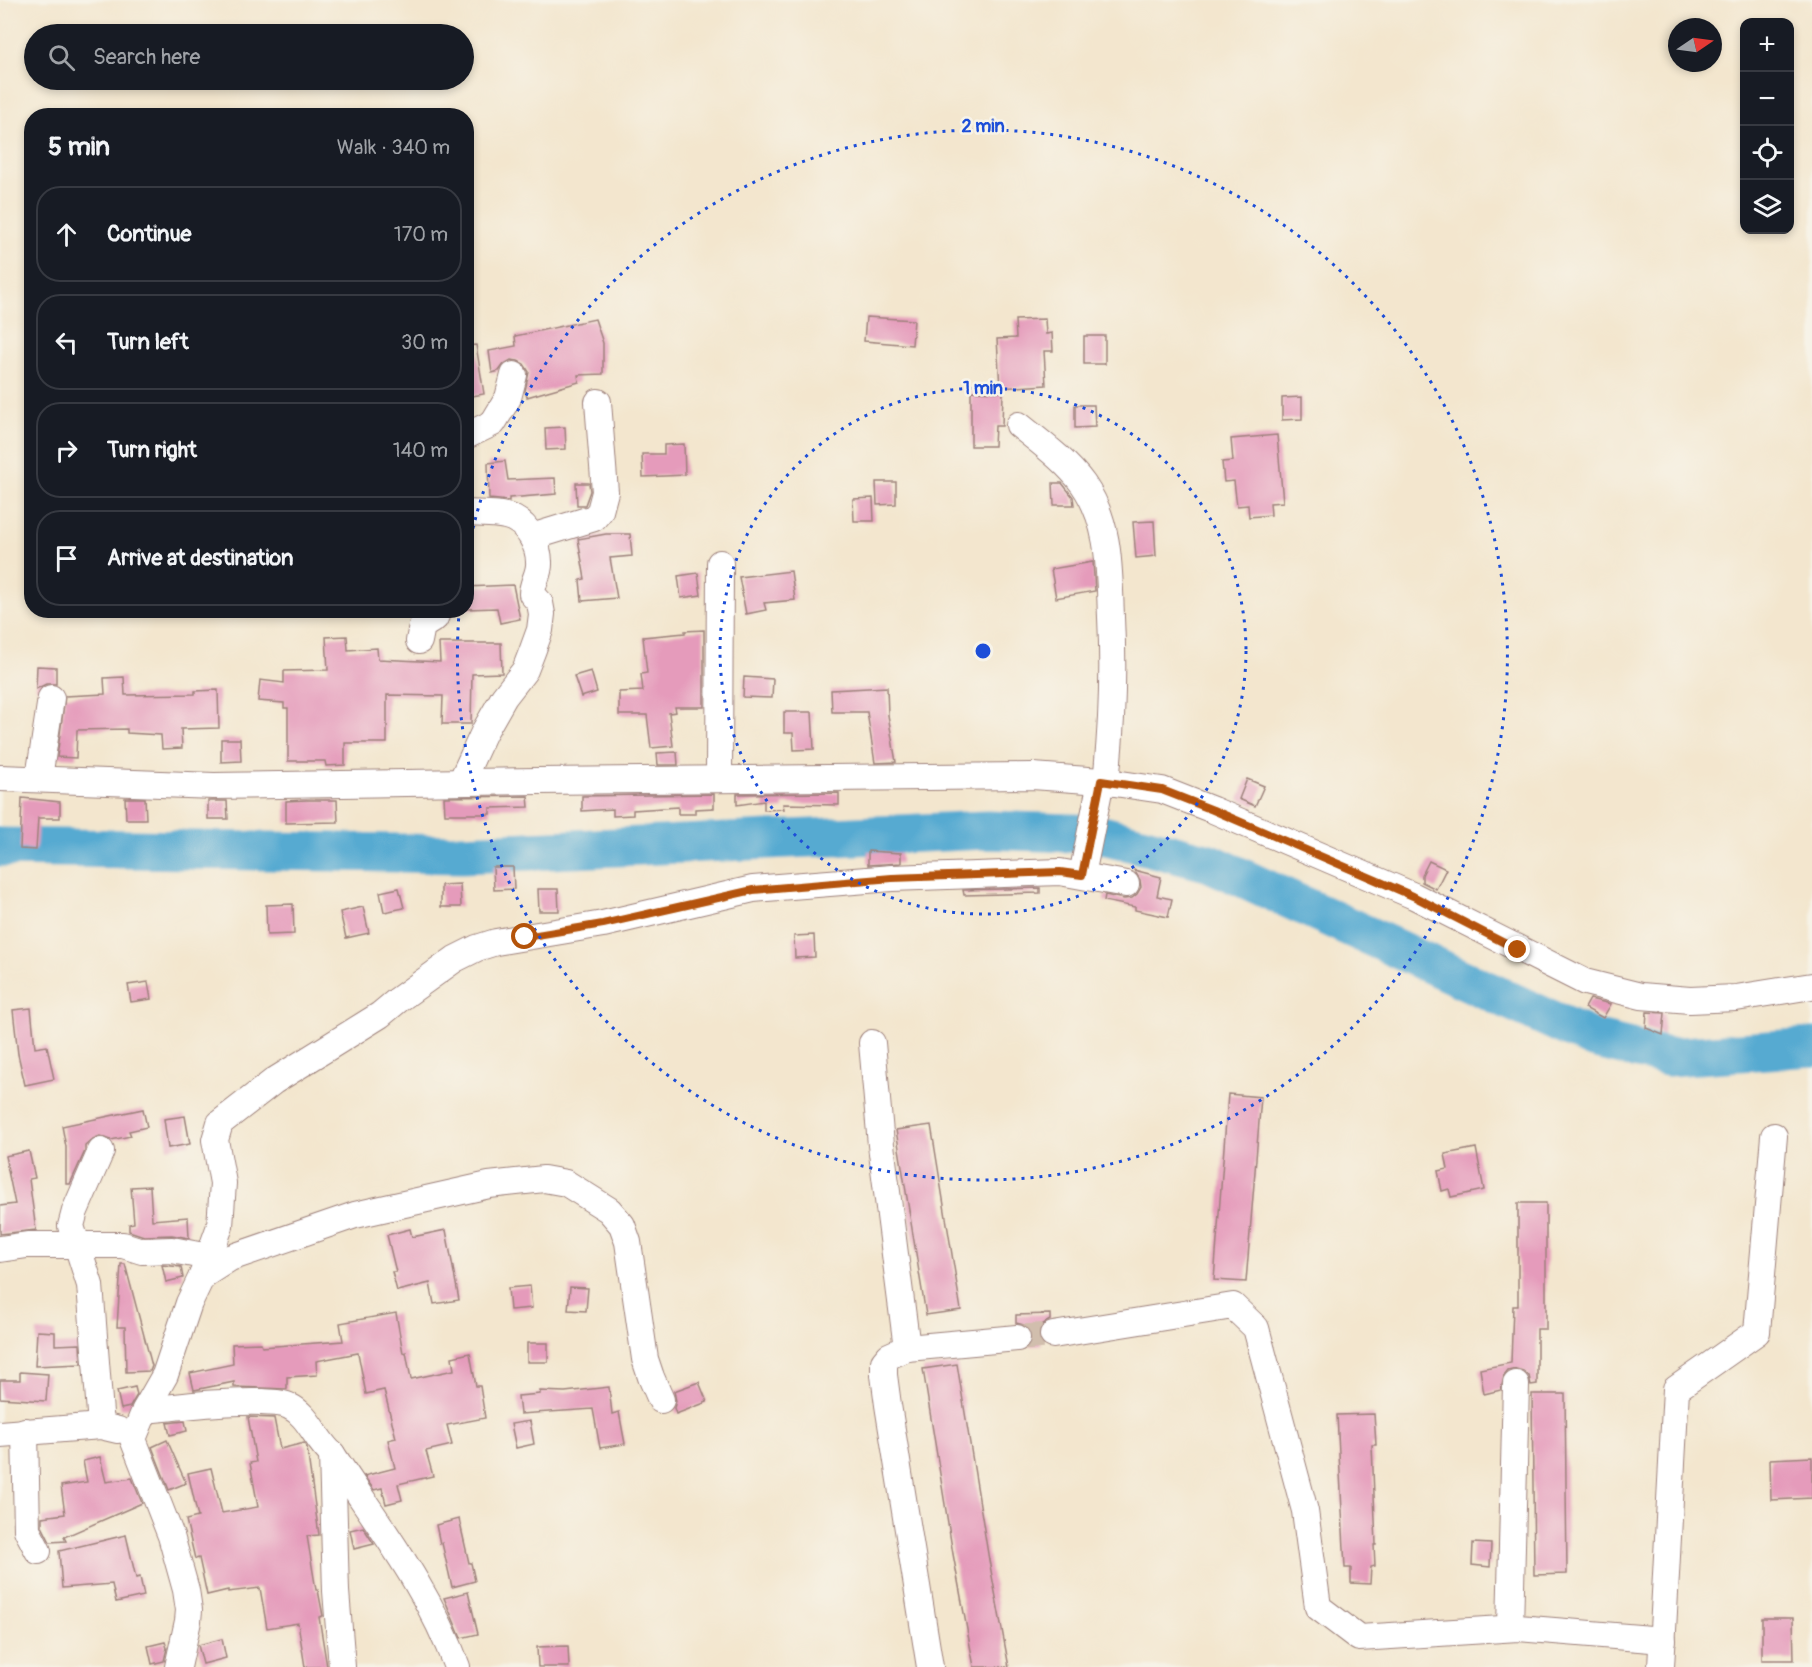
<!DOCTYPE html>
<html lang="en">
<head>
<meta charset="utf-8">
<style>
	body { margin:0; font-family:Pangolin,sans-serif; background:#242831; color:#f1f3f6 }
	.controls { position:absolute; right:18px; top:18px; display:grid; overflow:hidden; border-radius:12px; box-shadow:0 3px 9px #0003 }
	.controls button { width:54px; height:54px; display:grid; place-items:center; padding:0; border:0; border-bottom:2px solid #363941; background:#171b24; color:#f1f3f6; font:30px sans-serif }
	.compass { position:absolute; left:1668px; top:18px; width:54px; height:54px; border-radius:50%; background:#171b24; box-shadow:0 3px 9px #0003; rotate:77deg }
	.stop { position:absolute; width:18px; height:18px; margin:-14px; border:4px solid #b45309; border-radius:50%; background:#fff }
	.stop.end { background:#b45309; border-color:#fff; box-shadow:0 2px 6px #0008 }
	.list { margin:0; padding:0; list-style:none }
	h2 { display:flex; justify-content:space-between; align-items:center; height:78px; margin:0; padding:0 24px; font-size:26px }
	h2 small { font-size:20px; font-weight:400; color:#9ea1a6 }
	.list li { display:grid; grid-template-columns:39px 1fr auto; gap:18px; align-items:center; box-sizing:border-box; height:96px; margin:0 12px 12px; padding:0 12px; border:2px solid #363941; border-radius:24px }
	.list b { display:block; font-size:22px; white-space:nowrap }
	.list em { font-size:20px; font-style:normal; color:#9ea1a6 }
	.icon { flex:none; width:33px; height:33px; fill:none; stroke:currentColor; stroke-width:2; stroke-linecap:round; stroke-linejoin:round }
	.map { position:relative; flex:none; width:1812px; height:1667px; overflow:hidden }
	.search { position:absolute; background:#171b24; box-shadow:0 3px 9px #0003; left:24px; top:24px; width:450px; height:66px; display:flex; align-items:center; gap:15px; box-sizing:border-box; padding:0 21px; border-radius:33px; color:#9ea1a6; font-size:22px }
	.panel { position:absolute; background:#171b24; box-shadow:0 3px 9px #0003; left:24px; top:108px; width:450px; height:510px; border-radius:24px }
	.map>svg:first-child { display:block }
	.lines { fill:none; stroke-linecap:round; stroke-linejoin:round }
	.river { stroke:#56aad1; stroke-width:39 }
	.building { fill:#e59bbb }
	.minor-tunnel { stroke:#d1bead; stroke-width:26; stroke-dasharray:26 13; stroke-linecap:butt }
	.minor-casing { stroke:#9e827c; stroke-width:28 }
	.minor { stroke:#fff; stroke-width:26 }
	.route { stroke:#b45309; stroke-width:8 }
	.ring { fill:none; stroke:#1d4ed8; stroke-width:3; stroke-dasharray:3 6 }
	.centre { fill:#1d4ed8; stroke:#f7f3e8; stroke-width:3 }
	.ring-label { font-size:18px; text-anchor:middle; font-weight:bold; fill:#1d4ed8; stroke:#f7f3e8; stroke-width:5; stroke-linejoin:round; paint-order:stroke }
</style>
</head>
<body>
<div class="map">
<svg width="1812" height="1667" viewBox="0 0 1812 1667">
	<rect width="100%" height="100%" fill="#f7f3e8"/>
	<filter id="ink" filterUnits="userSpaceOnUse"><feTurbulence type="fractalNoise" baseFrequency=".0167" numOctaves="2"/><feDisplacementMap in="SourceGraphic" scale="12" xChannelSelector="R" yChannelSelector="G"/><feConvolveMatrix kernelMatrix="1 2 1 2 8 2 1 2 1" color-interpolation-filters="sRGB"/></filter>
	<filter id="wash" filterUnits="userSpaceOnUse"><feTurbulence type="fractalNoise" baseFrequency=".008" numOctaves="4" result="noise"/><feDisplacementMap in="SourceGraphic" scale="24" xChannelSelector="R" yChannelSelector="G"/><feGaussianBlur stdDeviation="1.35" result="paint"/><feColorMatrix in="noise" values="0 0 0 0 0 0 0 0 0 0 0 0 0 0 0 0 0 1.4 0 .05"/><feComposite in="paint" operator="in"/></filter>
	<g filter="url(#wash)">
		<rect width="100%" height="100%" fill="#f3e6ce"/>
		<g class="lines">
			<polyline class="river" points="0,847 462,854 987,830 1099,834 1210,863 1593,1039 1668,1057 1812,1047"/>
		</g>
		<g id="blocks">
			<g class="building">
				<polygon points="866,317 914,320 912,345 864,341"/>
				<polygon points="595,319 603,343 603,374 578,375 579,382 527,397 525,391 529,372 524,364 518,361 511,360 504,364 499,371 492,373 489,351 516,346 515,336"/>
				<polygon points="1045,319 1046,334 1052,333 1053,351 1044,351 1046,385 1000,388 997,339 1016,338 1015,320"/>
				<rect x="1084" y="336" width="21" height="28"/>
				<polygon points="476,345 484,394 466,397 466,346"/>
				<polygon points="971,391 1003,392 1002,426 995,426 994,446 971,446"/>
				<polygon points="1302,397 1302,419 1282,420 1282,398"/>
				<polygon points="1075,405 1094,405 1095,427 1075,428"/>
				<polygon points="565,427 566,449 546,450 545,428"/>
				<polygon points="1277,435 1283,502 1270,503 1271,515 1249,517 1248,505 1237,506 1234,481 1224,482 1222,462 1233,461 1231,439"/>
				<polygon points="684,444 685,475 643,477 642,454 664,454 664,445"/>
				<polygon points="505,461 508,480 555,478 556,494 509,498 509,501 489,499 488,463"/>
				<polygon points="876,482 896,482 896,504 877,505"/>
				<polygon points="576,483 589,483 590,491 585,505 577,505"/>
				<polygon points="1053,483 1062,483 1073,497 1074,505 1054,505"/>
				<polygon points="873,498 874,521 854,521 853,499"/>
				<polygon points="1154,521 1156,556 1136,558 1133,522"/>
				<polygon points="606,534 630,534 632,556 610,558 617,598 582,601 580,580 585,579 578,539"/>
				<polygon points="1093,562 1095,591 1056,598 1051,569"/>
				<polygon points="791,571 795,600 764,603 766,610 746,614 739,577"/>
				<polygon points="698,573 701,595 681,598 678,576"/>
				<polygon points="513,585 520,619 500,623 497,608 466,609 466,587"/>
				<polygon points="704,630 704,707 675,707 676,712 669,713 673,746 651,748 647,715 619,715 619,692 643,691 641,674 647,673 643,637 685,633 685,631"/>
				<polygon points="347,636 348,650 377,648 378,659 440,662 439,643 501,643 502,673 472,674 471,724 442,724 443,696 387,695 387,743 345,743 345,765 326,766 325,761 288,761 288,708 284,708 284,703 258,701 260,680 284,683 284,671 328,670 326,637"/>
				<polygon points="37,666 56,667 56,684 46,684 36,689"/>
				<polygon points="591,671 597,692 581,697 574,676"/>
				<polygon points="124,677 125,695 195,694 195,691 218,690 219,728 181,729 182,748 162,749 161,735 127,733 127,729 77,730 76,758 57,757 65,696 105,694 104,678"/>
				<polygon points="744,677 773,679 772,698 743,697"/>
				<polygon points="887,687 888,715 896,762 875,763 867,712 832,712 831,690"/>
				<polygon points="784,712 812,712 814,749 794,750 793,733 784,733"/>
				<polygon points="221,739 240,739 241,761 221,762"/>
				<polygon points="677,752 678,765 658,765 657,753"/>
				<polygon points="1247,779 1264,786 1255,806 1239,799"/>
				<polygon points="839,793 839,805 783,804 784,809 764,810 764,801 737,805 737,794"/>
				<polygon points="714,794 714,808 695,809 695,814 678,814 678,807 633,810 633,815 613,816 613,809 582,811 582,796"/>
				<polygon points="528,796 529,807 490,808 490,814 445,814 444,797"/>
				<polygon points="22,798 60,802 60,818 38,818 36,850 20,849"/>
				<polygon points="125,798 145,798 146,819 126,819"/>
				<polygon points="306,800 337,800 338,822 286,823 286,801"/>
				<polygon points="208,801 227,801 228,819 208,819"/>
				<polygon points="868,851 901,853 901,863 868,865"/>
				<polygon points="1429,861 1446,869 1436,889 1422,882 1422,875"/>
				<polygon points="493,867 513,867 514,889 494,890"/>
				<polygon points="1134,870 1161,877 1157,896 1172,899 1168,917 1135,910 1135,907 1104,901 1105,895 1124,899 1132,898 1137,894 1141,887 1140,880"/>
				<polygon points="460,884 461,907 441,907 441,885"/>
				<polygon points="399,888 404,908 384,912 380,892"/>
				<polygon points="1040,888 1040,893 964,895 963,890"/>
				<polygon points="538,889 558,889 559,911 539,911"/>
				<polygon points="293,904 294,934 267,935 266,905"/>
				<polygon points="363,907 369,933 346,938 340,912"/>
				<polygon points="814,935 815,957 795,958 794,936"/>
				<polygon points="148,982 151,999 131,1002 128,985"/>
				<polygon points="1590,999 1611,1004 1603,1018 1585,1008"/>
				<polygon points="31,1008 35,1048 47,1046 54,1079 25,1085 18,1054 13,1010"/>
				<polygon points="1647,1012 1665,1013 1663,1035 1646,1028"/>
				<polygon points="1228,1094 1261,1097 1246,1282 1214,1280"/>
				<polygon points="143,1109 147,1127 129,1131 131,1136 111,1140 100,1136 93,1139 85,1146 85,1151 70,1184 66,1184 66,1147 62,1126"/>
				<polygon points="185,1116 190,1144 168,1148 164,1119"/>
				<polygon points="931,1125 961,1310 926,1315 896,1130"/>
				<polygon points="1476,1148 1484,1190 1451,1197 1449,1189 1442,1191 1438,1171 1448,1169 1445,1154"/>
				<polygon points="29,1151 35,1178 29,1179 36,1230 0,1234 0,1206 15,1204 5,1156"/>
				<polygon points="150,1186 152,1220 188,1217 189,1238 172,1235 144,1236 129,1231 129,1224 134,1223 131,1187"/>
				<polygon points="1518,1203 1546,1203 1546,1329 1537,1329 1537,1384 1531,1385 1529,1376 1523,1371 1516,1369 1508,1371 1504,1376 1501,1390 1484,1394 1480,1369 1511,1363 1513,1306 1518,1306"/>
				<polygon points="410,1229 412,1237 446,1230 459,1300 434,1304 430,1283 397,1291 392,1272 396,1272 387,1235"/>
				<polygon points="121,1264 125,1264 152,1366 150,1371 126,1372 125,1327 117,1327"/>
				<polygon points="162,1265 181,1267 183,1278 166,1282"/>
				<polygon points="530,1286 532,1308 510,1310 508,1288"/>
				<polygon points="570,1287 588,1288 586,1311 568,1310"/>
				<polygon points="396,1313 403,1353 406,1352 411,1379 454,1370 452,1357 470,1353 476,1386 480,1386 485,1418 447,1425 452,1445 426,1451 433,1476 398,1484 402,1500 386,1504 382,1488 374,1490 364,1476 395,1468 388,1440 396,1438 384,1390 366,1394 358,1353 316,1361 317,1375 287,1377 287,1389 234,1387 234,1382 194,1390 190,1373 233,1364 232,1344 261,1343 262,1347 343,1341 340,1323"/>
				<polygon points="1050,1314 1050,1320 1043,1324 1039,1330 1038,1338 1042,1345 1029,1346 1032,1337 1030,1330 1024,1325 1016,1323 1016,1315"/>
				<polygon points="37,1331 55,1332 55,1345 80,1344 81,1364 35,1366"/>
				<rect x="527" y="1343" width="21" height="19"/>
				<polygon points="957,1364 989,1560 1009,1667 974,1667 953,1554 923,1369"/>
				<polygon points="20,1372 48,1374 46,1401 0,1398 0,1380 20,1380"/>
				<polygon points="699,1382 707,1402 676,1414 674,1408 676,1401 674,1391"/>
				<polygon points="135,1387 137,1395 130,1407 121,1409 117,1391"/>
				<polygon points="609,1387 612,1414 619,1412 625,1444 600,1448 593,1409 520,1414 518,1396 540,1394 540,1391 565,1392"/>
				<polygon points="1532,1394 1565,1394 1567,1574 1534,1575"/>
				<polygon points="1374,1414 1376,1445 1372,1445 1376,1545 1374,1545 1375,1566 1371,1567 1370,1584 1351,1583 1351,1568 1345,1568 1337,1415"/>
				<polygon points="248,1417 274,1418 280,1449 304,1443 307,1448 319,1535 307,1536 316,1590 318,1590 323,1616 319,1617 327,1667 305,1667 298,1623 267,1628 260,1588 228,1592 228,1590 207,1595 199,1558 195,1559 186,1520 198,1517 188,1473 211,1468 222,1513 258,1507 250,1463 256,1462"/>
				<polygon points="185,1421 187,1431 170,1435 167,1423"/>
				<polygon points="530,1421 534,1444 516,1448 511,1424"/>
				<polygon points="167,1440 186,1483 169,1490 152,1447"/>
				<polygon points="100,1457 106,1482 132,1478 142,1503 64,1537 66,1541 50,1542 42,1526 42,1517 65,1514 61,1486 87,1482 83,1461"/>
				<polygon points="1812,1457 1812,1498 1771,1500 1770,1459"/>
				<polygon points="459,1519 469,1563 471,1563 475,1581 452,1587 442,1543 440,1544 436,1525"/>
				<polygon points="363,1527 374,1544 354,1549 350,1530"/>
				<polygon points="126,1535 136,1578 140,1577 144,1596 116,1602 112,1584 62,1588 59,1551"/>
				<polygon points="1473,1543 1491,1544 1490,1567 1472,1565"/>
				<polygon points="468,1592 478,1634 461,1638 444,1598"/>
				<polygon points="1762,1618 1793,1618 1794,1660 1762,1660"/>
				<polygon points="222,1639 226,1658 203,1664 198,1645"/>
				<polygon points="165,1642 167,1648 164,1661 152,1664 148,1646"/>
				<polygon points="568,1646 569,1667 538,1667 537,1647"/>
			</g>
		</g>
	</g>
	<g filter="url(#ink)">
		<use href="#blocks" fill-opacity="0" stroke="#9e827c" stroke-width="1.5"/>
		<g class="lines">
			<polyline class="minor-tunnel" points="1017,1338 1053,1335"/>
			<g class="minor-casing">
				<g id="minor">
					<path d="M1019,425C1041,443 1066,461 1083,484C1111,524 1109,571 1111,617C1114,674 1112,725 1106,782"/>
					<polyline points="466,436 493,423 508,398 514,375"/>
					<polyline points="532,537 594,518 600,511 605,492 598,402"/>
					<polyline points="419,641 422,626 435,618 438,610"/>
					<polyline points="0,778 214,786 538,781 1033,776 1101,781 1162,790 1213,810 1414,896 1585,982 1641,996 1690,1000 1736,998 1812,986"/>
					<polyline points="39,778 51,698"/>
					<polyline points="719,779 720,563"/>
					<path d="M461,782L484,732L504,697L525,670L532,652L540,630L542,614L540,603L532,594C532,582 540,574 539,562C539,546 528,526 514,519C501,512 480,514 466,513"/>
					<polyline points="1082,875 1101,781"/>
					<polyline points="872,1043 881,1145 907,1348"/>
					<polyline points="101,1151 75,1211 71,1226 90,1285 101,1426"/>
					<polyline points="0,1249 27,1245 123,1245 142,1251 172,1250 209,1257"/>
					<polyline points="202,1276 230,1258 355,1215 489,1185 544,1179 566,1183 609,1210 622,1225 628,1242 645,1359 651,1377 661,1400"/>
					<polyline points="1053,1335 1233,1306 1256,1328 1305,1511 1318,1607 1359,1638 1518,1628 1663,1640"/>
					<path d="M145,1410C184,1406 223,1401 262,1402C270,1403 281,1402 289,1406C309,1415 316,1441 332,1454C377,1523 429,1589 457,1667"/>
					<polyline points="25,1431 27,1530 38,1551"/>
					<polyline points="0,1434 101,1426 118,1430"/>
					<polyline points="332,1454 336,1591 342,1667"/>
					<polyline points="1510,1628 1516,1384"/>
					<polyline points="178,1667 188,1621 189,1610 186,1590 171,1536 133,1439 145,1410 165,1375 189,1303 202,1276 220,1226 223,1183 215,1140 220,1123 274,1081 380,1015 398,1000 455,959 477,948 496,942 603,924 753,889 892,878 1060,872 1126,884"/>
					<polyline points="930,1667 888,1405 884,1375 884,1362 889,1356 907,1348 1017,1338"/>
					<polyline points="1661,1667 1676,1389 1757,1332 1774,1136"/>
				</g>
			</g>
			<use href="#minor" class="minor"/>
		</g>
	</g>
	<g class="lines" filter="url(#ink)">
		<polyline class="route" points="525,937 603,924 753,890 892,878 1060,872 1082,875 1101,781 1162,790 1213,810 1413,896 1518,950"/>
	</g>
	<g class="ring">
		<circle cx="983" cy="651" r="263"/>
		<path d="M467 555A525 525 0 1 1 459 614"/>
	</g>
	<circle cx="983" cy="651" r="9" class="centre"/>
	<g class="ring-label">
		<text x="983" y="132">2 min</text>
		<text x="983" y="394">1 min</text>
	</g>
</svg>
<div class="controls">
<button>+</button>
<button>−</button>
<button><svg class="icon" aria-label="locate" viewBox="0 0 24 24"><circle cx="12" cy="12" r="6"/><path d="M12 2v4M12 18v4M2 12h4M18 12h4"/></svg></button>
<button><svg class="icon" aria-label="layers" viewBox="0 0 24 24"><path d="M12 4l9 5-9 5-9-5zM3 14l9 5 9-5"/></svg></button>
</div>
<svg class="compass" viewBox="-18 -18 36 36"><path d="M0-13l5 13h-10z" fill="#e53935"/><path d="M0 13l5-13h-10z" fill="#9ea1a6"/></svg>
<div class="stop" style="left:525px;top:937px"></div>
<div class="stop end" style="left:1518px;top:950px"></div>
<div class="search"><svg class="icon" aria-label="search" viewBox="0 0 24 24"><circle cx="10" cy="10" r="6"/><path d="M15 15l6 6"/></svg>Search here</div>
<section class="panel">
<h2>5 min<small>Walk · 340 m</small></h2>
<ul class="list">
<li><svg class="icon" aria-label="ahead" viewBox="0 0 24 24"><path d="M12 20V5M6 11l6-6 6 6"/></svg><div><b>Continue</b></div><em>170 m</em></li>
<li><svg class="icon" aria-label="left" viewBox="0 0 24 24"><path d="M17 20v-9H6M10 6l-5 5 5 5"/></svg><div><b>Turn left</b></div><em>30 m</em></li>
<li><svg class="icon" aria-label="right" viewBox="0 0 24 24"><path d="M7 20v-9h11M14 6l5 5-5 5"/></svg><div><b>Turn right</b></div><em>140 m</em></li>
<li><svg class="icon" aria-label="arrive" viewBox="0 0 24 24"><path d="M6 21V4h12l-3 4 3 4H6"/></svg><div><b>Arrive at destination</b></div></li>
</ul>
</section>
</div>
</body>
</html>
